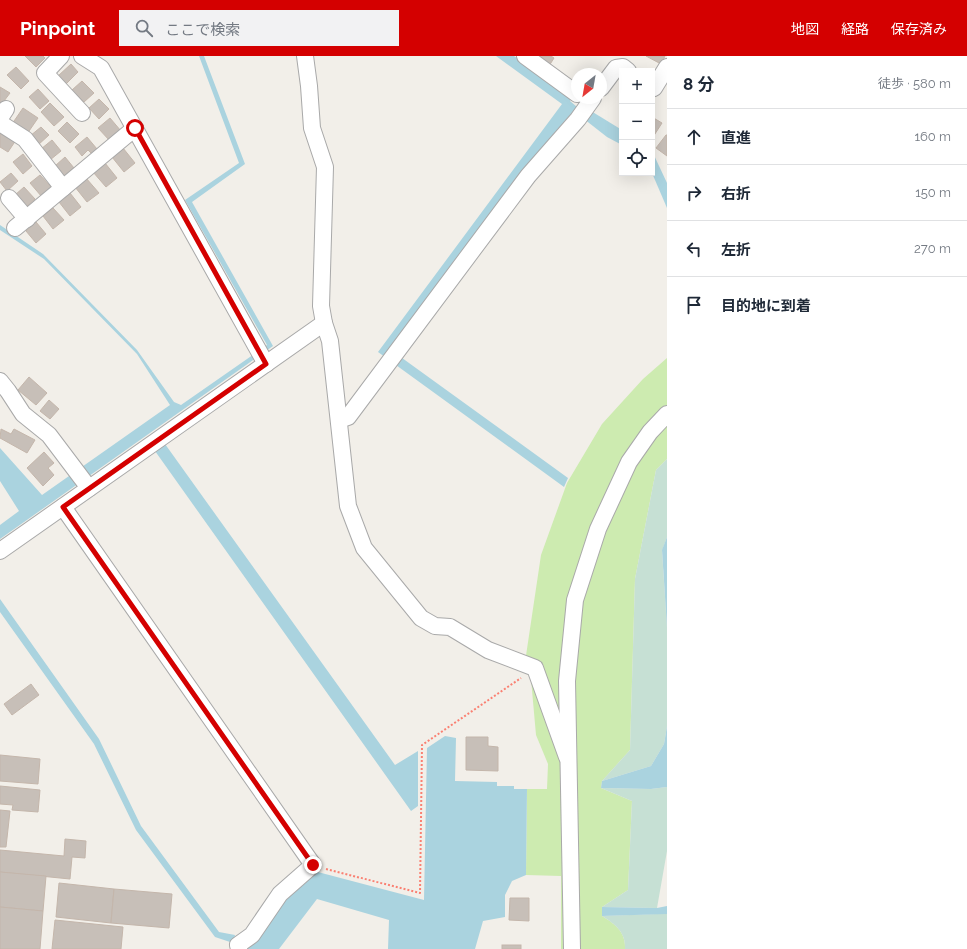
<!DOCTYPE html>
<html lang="ja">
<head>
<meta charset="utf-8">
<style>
	body { margin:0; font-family:Raleway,"Noto Sans JP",sans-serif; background:#f2f2f3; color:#1f2937 }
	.controls { position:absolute; right:12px; top:12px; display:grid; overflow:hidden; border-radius:0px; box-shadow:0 4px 16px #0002 }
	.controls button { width:36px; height:36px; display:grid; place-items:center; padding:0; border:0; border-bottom:1px solid #e0e1e3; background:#fff; color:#1f2937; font:20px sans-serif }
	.compass { position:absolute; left:571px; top:12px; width:36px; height:36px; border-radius:50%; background:#fff; box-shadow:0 4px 16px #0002; rotate:211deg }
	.stop { position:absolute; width:12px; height:12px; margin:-9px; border:3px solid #d40000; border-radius:50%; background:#fff }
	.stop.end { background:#d40000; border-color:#fff; box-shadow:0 1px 4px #0008 }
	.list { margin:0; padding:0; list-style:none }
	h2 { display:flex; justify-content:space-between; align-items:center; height:52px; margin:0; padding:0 16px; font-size:17px }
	h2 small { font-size:13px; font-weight:400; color:#747a83 }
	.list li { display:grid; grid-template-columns:26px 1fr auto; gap:12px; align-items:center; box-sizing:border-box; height:56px; padding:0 16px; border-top:1px solid #e0e1e3 }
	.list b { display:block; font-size:15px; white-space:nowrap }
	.list em { font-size:13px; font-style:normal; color:#747a83 }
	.icon { flex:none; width:22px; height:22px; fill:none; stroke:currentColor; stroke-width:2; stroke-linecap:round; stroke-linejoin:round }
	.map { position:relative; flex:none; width:667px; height:893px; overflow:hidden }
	header { display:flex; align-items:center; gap:24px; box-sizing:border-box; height:56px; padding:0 20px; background:#d40000; color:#fff }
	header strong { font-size:19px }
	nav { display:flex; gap:22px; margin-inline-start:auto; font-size:14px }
	.search { width:280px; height:36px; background:#f2f2f3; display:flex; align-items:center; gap:10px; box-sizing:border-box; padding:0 14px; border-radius:0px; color:#747a83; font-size:15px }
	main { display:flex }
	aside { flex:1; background:#fff }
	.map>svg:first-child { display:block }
	.grass { fill:#cdebb0 }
	.wetland { fill:#c6e0d4 }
	.water { fill:#aad3df }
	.building { fill:#c7bfb8; stroke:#c4b6ab }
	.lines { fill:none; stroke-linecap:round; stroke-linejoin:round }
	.minor-casing { stroke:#a9a9a9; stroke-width:18 }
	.path { stroke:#fa8072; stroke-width:2; stroke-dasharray:2 2; stroke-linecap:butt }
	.minor { stroke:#fff; stroke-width:16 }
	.route { stroke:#d40000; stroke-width:5 }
</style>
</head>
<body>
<header>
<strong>Pinpoint</strong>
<div class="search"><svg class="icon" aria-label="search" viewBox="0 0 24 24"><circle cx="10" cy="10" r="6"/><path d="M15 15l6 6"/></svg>ここで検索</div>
<nav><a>地図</a><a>経路</a><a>保存済み</a></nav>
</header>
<main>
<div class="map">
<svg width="667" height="893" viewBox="0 0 667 893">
	<rect width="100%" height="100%" fill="#f2efe9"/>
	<path class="grass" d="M667,302V403L656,414L635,523L630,694L602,725L601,732L632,745L628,834L602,851V860C615,868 626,876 625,893H561V820L526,819L527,733H547L548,708L536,679L531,623L524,613L541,499L567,427L602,368L643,323Z"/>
	<g class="wetland">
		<polygon points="667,403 667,481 662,495 667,572 667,670 664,688 651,710 602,725 630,694 635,523 656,414"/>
		<polygon points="667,731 667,795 657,852 602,851 628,834 632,745 601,732 651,733"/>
		<path d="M657,858H667V893H625C626,876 615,868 602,860Z"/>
	</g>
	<g class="water">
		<polygon points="199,0 204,0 245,108 192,146 273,290 0,483 0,469 19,455 0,425 0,392 42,439 170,349 137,298 44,203 0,174 0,169 43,198 137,294 174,346 181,349 267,289 185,144 239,107"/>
		<polygon points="496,0 514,0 572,42 570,45 577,51 532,103 391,294 568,422 564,431 378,296 562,48"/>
		<polygon points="591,55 622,74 622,89 607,81 584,63"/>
		<polygon points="652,95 667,127 667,152 652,117"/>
		<polygon points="165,388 395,709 418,695 418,750 411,755 155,395"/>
		<polygon points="667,481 667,572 662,494"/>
		<polygon points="0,543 99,683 141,770 219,876 235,879 233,887 215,881 136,774 94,688 0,556"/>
		<polygon points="667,670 667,731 651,733 601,732 602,725 651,710 664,688"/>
		<polygon points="445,680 456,682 455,725 497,726 497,730 514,730 514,733 527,733 526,819 512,825 505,839 505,861 483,865 475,893 388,893 389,864 317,843 279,893 242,893 250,890 282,840 314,815 424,844 427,692"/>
		<polygon points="667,850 667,858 602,860 602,851 657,852"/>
	</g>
	<g class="building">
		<polygon points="25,0 43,0 45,2 36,11"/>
		<polygon points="535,0 551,0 554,2 549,10"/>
		<polygon points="646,0 665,0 661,8"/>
		<polygon points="71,8 78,16 66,28 58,20"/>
		<polygon points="16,11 29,25 21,33 7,19"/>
		<polygon points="82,25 94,37 84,46 72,34"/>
		<polygon points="0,31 10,37 1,49 0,48"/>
		<polygon points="38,33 49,45 40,53 29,41"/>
		<polygon points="99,43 109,53 99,63 89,52"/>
		<polygon points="50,47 64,61 54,70 41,56"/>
		<polygon points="23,52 38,62 27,78 12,68"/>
		<polygon points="652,61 662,67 653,81 652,81"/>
		<polygon points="110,62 121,75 110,85 98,72"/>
		<polygon points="67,66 79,78 70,87 58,75"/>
		<polygon points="41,71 49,79 38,89 30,80"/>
		<polygon points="0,74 16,84 8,96 0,91"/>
		<polygon points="666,79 667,79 667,100 656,92"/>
		<polygon points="87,81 97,93 92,98 88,94 82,100 75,91"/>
		<polygon points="52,84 61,95 50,104 41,93"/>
		<polygon points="123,92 135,107 124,116 112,101"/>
		<polygon points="23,98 32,110 23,118 13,106"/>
		<polygon points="65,101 74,112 64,120 55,110"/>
		<polygon points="105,107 117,122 106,131 93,116"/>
		<polygon points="11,117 18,125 7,135 0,126"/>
		<polygon points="40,119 52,132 42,141 30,127"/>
		<polygon points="86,122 99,137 87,146 75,131"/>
		<polygon points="24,131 35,143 26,151 15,139"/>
		<polygon points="70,137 81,151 70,160 59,146"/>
		<polygon points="53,152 64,164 53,173 43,160"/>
		<polygon points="36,166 46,178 36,187 26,175"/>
		<polygon points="29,321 47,337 36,349 18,334"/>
		<polygon points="49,344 59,353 50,363 40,355"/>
		<polygon points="1,373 11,378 14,373 35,384 27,397 0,382"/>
		<polygon points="44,396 54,407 48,412 54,419 43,430 27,412"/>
		<polygon points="31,628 39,639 12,659 4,648"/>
		<polygon points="466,681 488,681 488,690 498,691 498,715 466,714"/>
		<polygon points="0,699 40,703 38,728 0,725"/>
		<polygon points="0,730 40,734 38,756 12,754 13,749 0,748"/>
		<polygon points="0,754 10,755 6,791 0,791"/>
		<polygon points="65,783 86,785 85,802 72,801 70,823 0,816 0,794 64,800"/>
		<polygon points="0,816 46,820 43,855 0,851"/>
		<polygon points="59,827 114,833 111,867 56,861"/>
		<polygon points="114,833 172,838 169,872 111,867"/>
		<polygon points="510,842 529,842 529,865 509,864"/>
		<polygon points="0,851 43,855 40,893 0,893"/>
		<polygon points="55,864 123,871 121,893 52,893"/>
		<rect x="502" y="889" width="19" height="4"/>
	</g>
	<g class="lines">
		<g class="minor-casing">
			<g id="minor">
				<polyline points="61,0 45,17 82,57"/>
				<polyline points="82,0 101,12 266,308"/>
				<polyline points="305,0 309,30 312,72 325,111 321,250 324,267 330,285 348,450 364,492 421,562 435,570 450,571 488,594 535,612 567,701"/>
				<polyline points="525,0 577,38"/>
				<polyline points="652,31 654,32 667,11"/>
				<polyline points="601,32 616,12 623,11 628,15"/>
				<polyline points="0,62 6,53"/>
				<polyline points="0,67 25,83 63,132"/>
				<polyline points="9,142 27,163"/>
				<polyline points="15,172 135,72"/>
				<polyline points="0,325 8,335 23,358 49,379 89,432"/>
				<polyline points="339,364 348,361 528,120 578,63 593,42"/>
				<polyline points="63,451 313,809 280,838 252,879 238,889 239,893"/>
				<polyline points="0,495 324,267"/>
				<polyline points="572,893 567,625 575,544 598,473 629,406 650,376 667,358"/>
			</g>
		</g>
		<polyline class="path" points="326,813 420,837 422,689 521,622"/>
		<use href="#minor" class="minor"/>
	</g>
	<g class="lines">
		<polyline class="route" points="135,72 266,308 63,451 313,809"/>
	</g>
</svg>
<div class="controls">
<button>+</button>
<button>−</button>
<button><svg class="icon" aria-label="locate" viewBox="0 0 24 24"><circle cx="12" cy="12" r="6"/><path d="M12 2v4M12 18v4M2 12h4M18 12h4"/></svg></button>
</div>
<svg class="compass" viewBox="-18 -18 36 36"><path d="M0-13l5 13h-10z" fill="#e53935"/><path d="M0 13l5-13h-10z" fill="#747a83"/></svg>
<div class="stop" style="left:135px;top:72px"></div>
<div class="stop end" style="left:313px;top:809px"></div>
</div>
<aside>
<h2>8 分<small>徒歩 · 580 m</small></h2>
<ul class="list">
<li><svg class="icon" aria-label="ahead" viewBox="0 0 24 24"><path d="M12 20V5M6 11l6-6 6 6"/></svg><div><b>直進</b></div><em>160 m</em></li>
<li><svg class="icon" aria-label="right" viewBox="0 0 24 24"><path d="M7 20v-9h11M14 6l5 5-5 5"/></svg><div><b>右折</b></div><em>150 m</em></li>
<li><svg class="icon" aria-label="left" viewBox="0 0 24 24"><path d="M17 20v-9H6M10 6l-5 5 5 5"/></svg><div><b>左折</b></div><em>270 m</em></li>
<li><svg class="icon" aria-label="arrive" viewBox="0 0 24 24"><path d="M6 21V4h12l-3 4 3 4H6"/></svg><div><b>目的地に到着</b></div></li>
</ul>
</aside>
</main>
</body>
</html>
